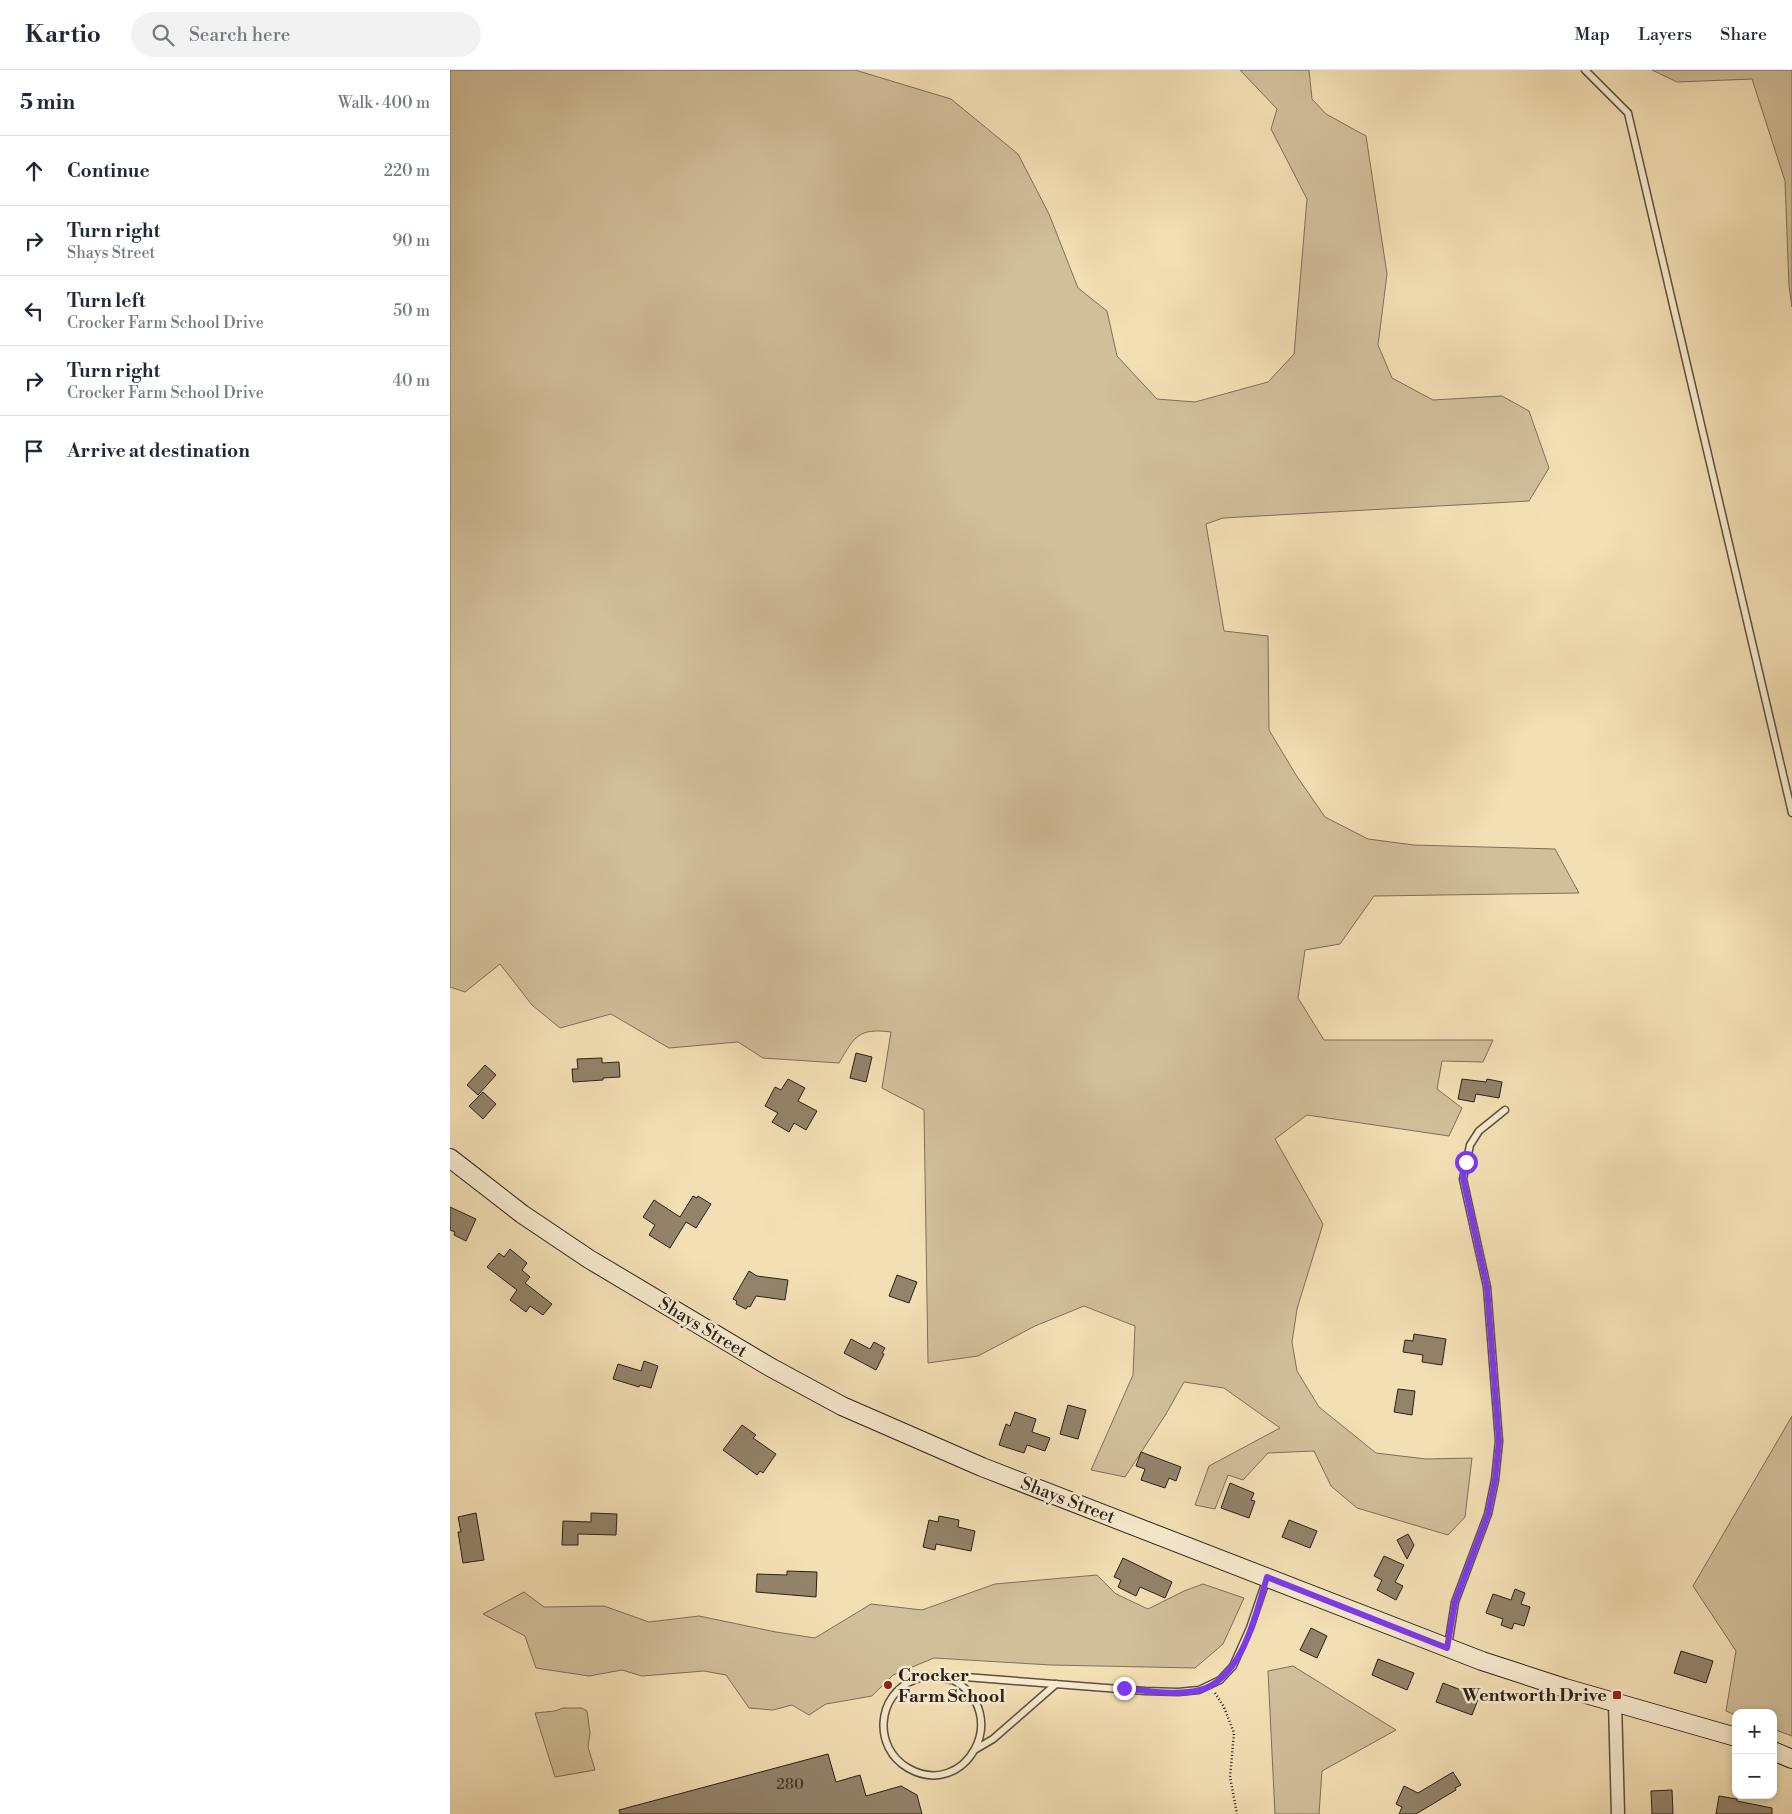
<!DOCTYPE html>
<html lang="en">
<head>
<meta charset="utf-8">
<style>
	body { margin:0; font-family:"Libre Bodoni",serif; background:#f2f2f3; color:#1f2937 }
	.controls { position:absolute; right:15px; bottom:15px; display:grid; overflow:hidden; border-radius:10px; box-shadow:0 2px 8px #0003 }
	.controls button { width:45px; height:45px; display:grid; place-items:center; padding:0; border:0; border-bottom:1px solid #e0e1e3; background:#fff; color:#1f2937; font:25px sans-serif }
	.stop { position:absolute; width:15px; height:15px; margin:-11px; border:4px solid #7c3aed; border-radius:50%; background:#fff }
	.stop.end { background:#7c3aed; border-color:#fff; box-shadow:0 1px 5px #0008 }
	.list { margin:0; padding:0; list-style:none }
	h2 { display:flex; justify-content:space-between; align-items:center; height:65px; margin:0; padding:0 20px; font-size:21px }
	h2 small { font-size:16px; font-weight:400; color:#747a83 }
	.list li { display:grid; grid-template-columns:32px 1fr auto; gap:15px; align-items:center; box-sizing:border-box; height:70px; padding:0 20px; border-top:1px solid #e0e1e3 }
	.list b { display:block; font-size:19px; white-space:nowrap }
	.list p { margin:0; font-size:16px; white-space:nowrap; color:#747a83 }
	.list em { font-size:16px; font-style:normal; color:#747a83 }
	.icon { flex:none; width:28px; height:28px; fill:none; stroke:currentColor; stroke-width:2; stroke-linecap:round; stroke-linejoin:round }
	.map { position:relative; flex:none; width:1342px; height:1744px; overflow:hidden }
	header { display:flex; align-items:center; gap:30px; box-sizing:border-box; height:70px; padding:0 25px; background:#fff; border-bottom:1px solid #e0e1e3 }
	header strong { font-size:24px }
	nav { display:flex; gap:28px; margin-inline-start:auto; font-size:18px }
	.search { width:350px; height:45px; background:#f2f2f3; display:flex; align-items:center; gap:12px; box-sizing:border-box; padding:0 18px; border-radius:28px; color:#747a83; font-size:19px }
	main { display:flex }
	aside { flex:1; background:#fff }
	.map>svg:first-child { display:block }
	.green { fill:#d1bf9a; stroke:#7e705a }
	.building { fill:#93836a; stroke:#2b201a }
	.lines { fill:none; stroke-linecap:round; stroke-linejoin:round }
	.lane-casing { stroke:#5d5040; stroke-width:9 }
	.street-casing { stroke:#5d5040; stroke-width:15 }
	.secondary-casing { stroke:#2b201a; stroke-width:20 }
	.path { stroke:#2b201a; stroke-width:2.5; stroke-dasharray:1 2.5; stroke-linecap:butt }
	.lane { stroke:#f7eace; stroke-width:6 }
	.street { stroke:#f7eace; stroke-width:12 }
	.secondary { stroke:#f7eace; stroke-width:18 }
	.route { stroke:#7c3aed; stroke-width:6 }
	.poi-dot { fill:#8f2418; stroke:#f7eace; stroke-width:2 }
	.labels { text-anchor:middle; stroke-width:5; stroke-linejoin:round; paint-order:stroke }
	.number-label { font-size:15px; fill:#45392e }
	.street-label { font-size:18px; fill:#2b201a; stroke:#f7eace }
	.poi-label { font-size:18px; font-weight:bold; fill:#2b201a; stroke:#f7eace; text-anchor:start }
</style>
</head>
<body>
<header>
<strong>Kartio</strong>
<div class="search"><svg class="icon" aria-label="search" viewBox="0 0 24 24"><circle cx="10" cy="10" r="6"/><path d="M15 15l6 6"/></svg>Search here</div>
<nav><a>Map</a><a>Layers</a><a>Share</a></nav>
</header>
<main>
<aside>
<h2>5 min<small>Walk · 400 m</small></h2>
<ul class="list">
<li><svg class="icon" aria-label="ahead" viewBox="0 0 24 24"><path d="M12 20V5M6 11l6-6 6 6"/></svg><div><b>Continue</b></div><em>220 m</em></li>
<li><svg class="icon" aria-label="right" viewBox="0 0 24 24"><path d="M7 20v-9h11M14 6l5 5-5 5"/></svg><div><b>Turn right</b><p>Shays Street</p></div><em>90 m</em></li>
<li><svg class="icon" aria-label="left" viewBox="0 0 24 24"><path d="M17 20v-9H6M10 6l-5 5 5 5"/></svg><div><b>Turn left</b><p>Crocker Farm School Drive</p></div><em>50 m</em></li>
<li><svg class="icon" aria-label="right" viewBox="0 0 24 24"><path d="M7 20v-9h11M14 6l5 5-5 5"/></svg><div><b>Turn right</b><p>Crocker Farm School Drive</p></div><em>40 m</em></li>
<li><svg class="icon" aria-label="arrive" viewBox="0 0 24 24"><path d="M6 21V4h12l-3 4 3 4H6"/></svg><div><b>Arrive at destination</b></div></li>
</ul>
</aside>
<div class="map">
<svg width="1342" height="1744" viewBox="0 0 1342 1744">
	<rect width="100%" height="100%" fill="#f3dfb4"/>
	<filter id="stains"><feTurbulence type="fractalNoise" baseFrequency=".004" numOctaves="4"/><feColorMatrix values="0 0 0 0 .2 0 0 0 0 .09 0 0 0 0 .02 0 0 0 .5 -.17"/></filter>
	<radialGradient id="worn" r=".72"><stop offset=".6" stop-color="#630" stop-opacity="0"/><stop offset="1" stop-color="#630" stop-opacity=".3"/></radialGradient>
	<g class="green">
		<path d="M0,0H405L501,29L568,84L599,144L628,218L657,241L667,286L707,329L745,332L818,312L844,284L857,129L821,59L827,39L790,0H859L862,29L876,44L916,66L937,204L928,275L942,308L983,330L1052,326L1079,341L1099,398L1079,431L773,448L756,454L774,561L818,566L819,660L846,705L875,747L918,769L964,775L1105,779L1129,823L924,826L890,874L855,880L848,928L874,970H1043L1033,992L992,991L987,1019L1012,1038L999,1066L857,1045L825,1069L873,1154L847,1239L842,1272L847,1301L869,1337L926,1383L976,1389L1022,1388L1015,1447L998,1465L907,1438L881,1416L864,1381L818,1383L793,1410L778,1405L765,1439L745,1435L759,1396L830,1358L774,1318L734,1312L716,1344L675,1407L641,1400L683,1305L685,1256L634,1236L585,1256L528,1286L478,1293L474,1040L432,1018L441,962C408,958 405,966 389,993L313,988L288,972L219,978L161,944L110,958L82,935L50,894L15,922L0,917Z"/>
		<polygon points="1202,0 1342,0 1342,237 1339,216 1335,111 1302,9 1227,12"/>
		<polygon points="1342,1346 1342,1666 1323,1659 1323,1643 1286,1643 1286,1645 1276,1641 1286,1581 1243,1516"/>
		<polygon points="647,1505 666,1524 698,1539 734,1521 753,1514 794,1528 773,1574 745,1598 601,1595 484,1588 443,1605 422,1626 376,1634 359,1645 342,1635 323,1640 299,1638 276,1605 254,1601 192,1606 172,1600 139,1606 86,1598 75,1566 33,1544 74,1522 94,1537 154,1536 199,1552 249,1546 326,1562 365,1568 421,1534 472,1540 545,1514"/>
		<polygon points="843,1596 946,1660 872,1701 869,1744 825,1744 818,1601"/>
		<polygon points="113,1638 132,1638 137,1641 140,1663 138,1677 145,1700 105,1707 85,1643 105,1641"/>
	</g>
	<g class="building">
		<polygon points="406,983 422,987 416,1012 400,1008"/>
		<polygon points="152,988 152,993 169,992 170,1007 153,1008 153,1010 123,1012 122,999 128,999 127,989"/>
		<polygon points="35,995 46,1005 28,1025 17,1015"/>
		<polygon points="338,1009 355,1018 348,1031 367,1041 356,1060 344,1053 339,1062 322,1052 328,1043 315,1036 325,1017 331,1020"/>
		<polygon points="1012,1009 1036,1012 1037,1009 1052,1012 1049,1028 1026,1024 1024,1032 1008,1029"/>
		<polygon points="33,1022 46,1034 33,1049 19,1036"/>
		<polygon points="243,1126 247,1128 248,1126 261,1134 246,1158 236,1152 220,1178 199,1165 205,1155 193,1147 204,1130 230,1147"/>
		<polygon points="0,1137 26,1149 16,1171 4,1165 5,1162 0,1160"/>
		<polygon points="60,1179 77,1193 72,1200 80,1207 75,1213 102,1234 93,1245 80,1236 76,1242 60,1230 67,1220 37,1197 49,1183 54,1187"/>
		<polygon points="299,1201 307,1206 338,1210 335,1230 306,1226 300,1237 298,1236 296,1239 286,1234 287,1231 283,1229"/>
		<polygon points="447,1205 467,1212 459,1233 439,1226"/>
		<polygon points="964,1264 996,1269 992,1295 972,1292 973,1285 953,1282 955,1270 963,1271"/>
		<polygon points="401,1269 420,1279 424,1272 435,1278 432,1283 434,1284 426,1300 394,1283"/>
		<polygon points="194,1291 208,1296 201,1318 190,1315 189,1317 163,1309 168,1294 191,1301"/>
		<polygon points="948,1319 965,1321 962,1345 944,1342"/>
		<polygon points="618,1335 636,1340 628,1369 610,1364"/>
		<polygon points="565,1342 586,1349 582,1362 600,1368 595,1381 577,1375 574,1383 549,1375 556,1354 560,1356"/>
		<polygon points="292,1355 306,1365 303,1368 326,1384 313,1403 310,1401 307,1405 273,1380"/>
		<polygon points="691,1382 731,1397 726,1411 719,1408 715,1418 691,1410 695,1399 686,1396"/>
		<polygon points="780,1413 804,1423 801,1430 805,1431 799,1448 771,1438"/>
		<polygon points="26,1443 34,1490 13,1493 8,1462 11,1462 8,1447"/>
		<polygon points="141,1443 167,1444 166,1465 128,1464 128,1475 112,1475 113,1451 141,1452"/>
		<polygon points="489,1446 509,1450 508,1457 525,1461 521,1481 486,1474 485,1480 473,1477 479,1450 488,1452"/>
		<polygon points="839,1450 867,1461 860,1478 832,1467"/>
		<polygon points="958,1464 964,1475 957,1489 947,1470"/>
		<polygon points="934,1486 954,1495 945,1512 953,1516 946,1530 927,1520 932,1510 924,1506"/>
		<polygon points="673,1488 722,1512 715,1528 690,1517 686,1526 668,1517 671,1510 664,1507"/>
		<polygon points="337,1501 367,1502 366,1527 306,1522 307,1504 337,1505"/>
		<polygon points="1065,1519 1075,1523 1071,1534 1080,1537 1074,1556 1064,1553 1062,1559 1051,1555 1053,1549 1036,1543 1043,1524 1061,1530"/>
		<polygon points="861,1558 877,1566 867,1588 850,1580"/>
		<polygon points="1231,1581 1263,1591 1256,1613 1224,1603"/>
		<polygon points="928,1589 964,1603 957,1620 922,1605"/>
		<polygon points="993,1613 1029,1627 1022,1645 986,1632"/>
		<polygon points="378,1684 386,1712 410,1705 416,1726 451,1716 467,1725 472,1744 170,1744 169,1740"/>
		<polygon points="1003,1702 1011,1715 1005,1718 1006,1720 966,1744 949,1744 952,1737 946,1734 954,1716 968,1723"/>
		<polygon points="1222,1720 1223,1744 1202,1744 1201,1721"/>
		<polygon points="1269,1726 1287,1729 1287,1731 1322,1738 1322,1744 1266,1744"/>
	</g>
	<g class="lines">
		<g class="lane-casing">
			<g id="lane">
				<polyline points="1135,0 1178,43 1342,743"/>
				<polyline points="998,1576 1005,1532 1038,1444 1045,1410 1049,1371 1037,1217 1013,1109 1020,1075 1029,1061 1055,1040"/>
				<path d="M503,1610C564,1644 515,1731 458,1698C423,1678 426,1625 464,1610C477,1604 487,1608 501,1610C505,1611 511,1608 515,1607L695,1621L728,1622L749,1620L770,1610L783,1596L800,1558L817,1508"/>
				<polyline points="526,1679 543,1669 606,1614"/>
			</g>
		</g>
		<g class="street-casing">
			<polyline id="street" points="1165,1632 1168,1744"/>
		</g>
		<g class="secondary-casing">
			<g id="secondary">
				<polyline points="0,1088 72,1144 139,1189 320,1297 392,1336 532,1397 1032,1591 1115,1618 1286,1667"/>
				<polyline points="1323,1681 1342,1689"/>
			</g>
		</g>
		<polyline class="path" points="765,1623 774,1637 784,1663 780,1707 787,1744"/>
		<use href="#lane" class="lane"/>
		<use href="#street" class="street"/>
		<use href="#secondary" class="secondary"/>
	</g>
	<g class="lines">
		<path class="route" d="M674,1618C697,1621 726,1626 750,1620C792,1609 806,1544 817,1507L997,1578L1005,1532L1038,1444L1045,1410L1049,1371L1037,1217L1013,1108L1016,1092"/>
	</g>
	<g class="poi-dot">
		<circle cx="438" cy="1615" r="5"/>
		<rect x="1162" y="1620" width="10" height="10" rx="2.5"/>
	</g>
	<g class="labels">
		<g class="number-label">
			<text x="340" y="1719">280</text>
		</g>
		<g class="street-label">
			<text transform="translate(253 1257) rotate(31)" y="6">Shays Street</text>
			<text transform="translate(618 1430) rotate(21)" y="6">Shays Street</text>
		</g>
		<g class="poi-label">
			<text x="448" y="1611">Crocker<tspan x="448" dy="21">Farm School</tspan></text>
			<text x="1157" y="1631" text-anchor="end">Wentworth Drive</text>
		</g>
	</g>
	<rect width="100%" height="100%" filter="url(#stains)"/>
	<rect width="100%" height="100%" fill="url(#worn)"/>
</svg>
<div class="controls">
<button>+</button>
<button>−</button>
</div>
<div class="stop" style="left:1016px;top:1092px"></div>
<div class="stop end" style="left:674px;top:1618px"></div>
</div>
</main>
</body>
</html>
